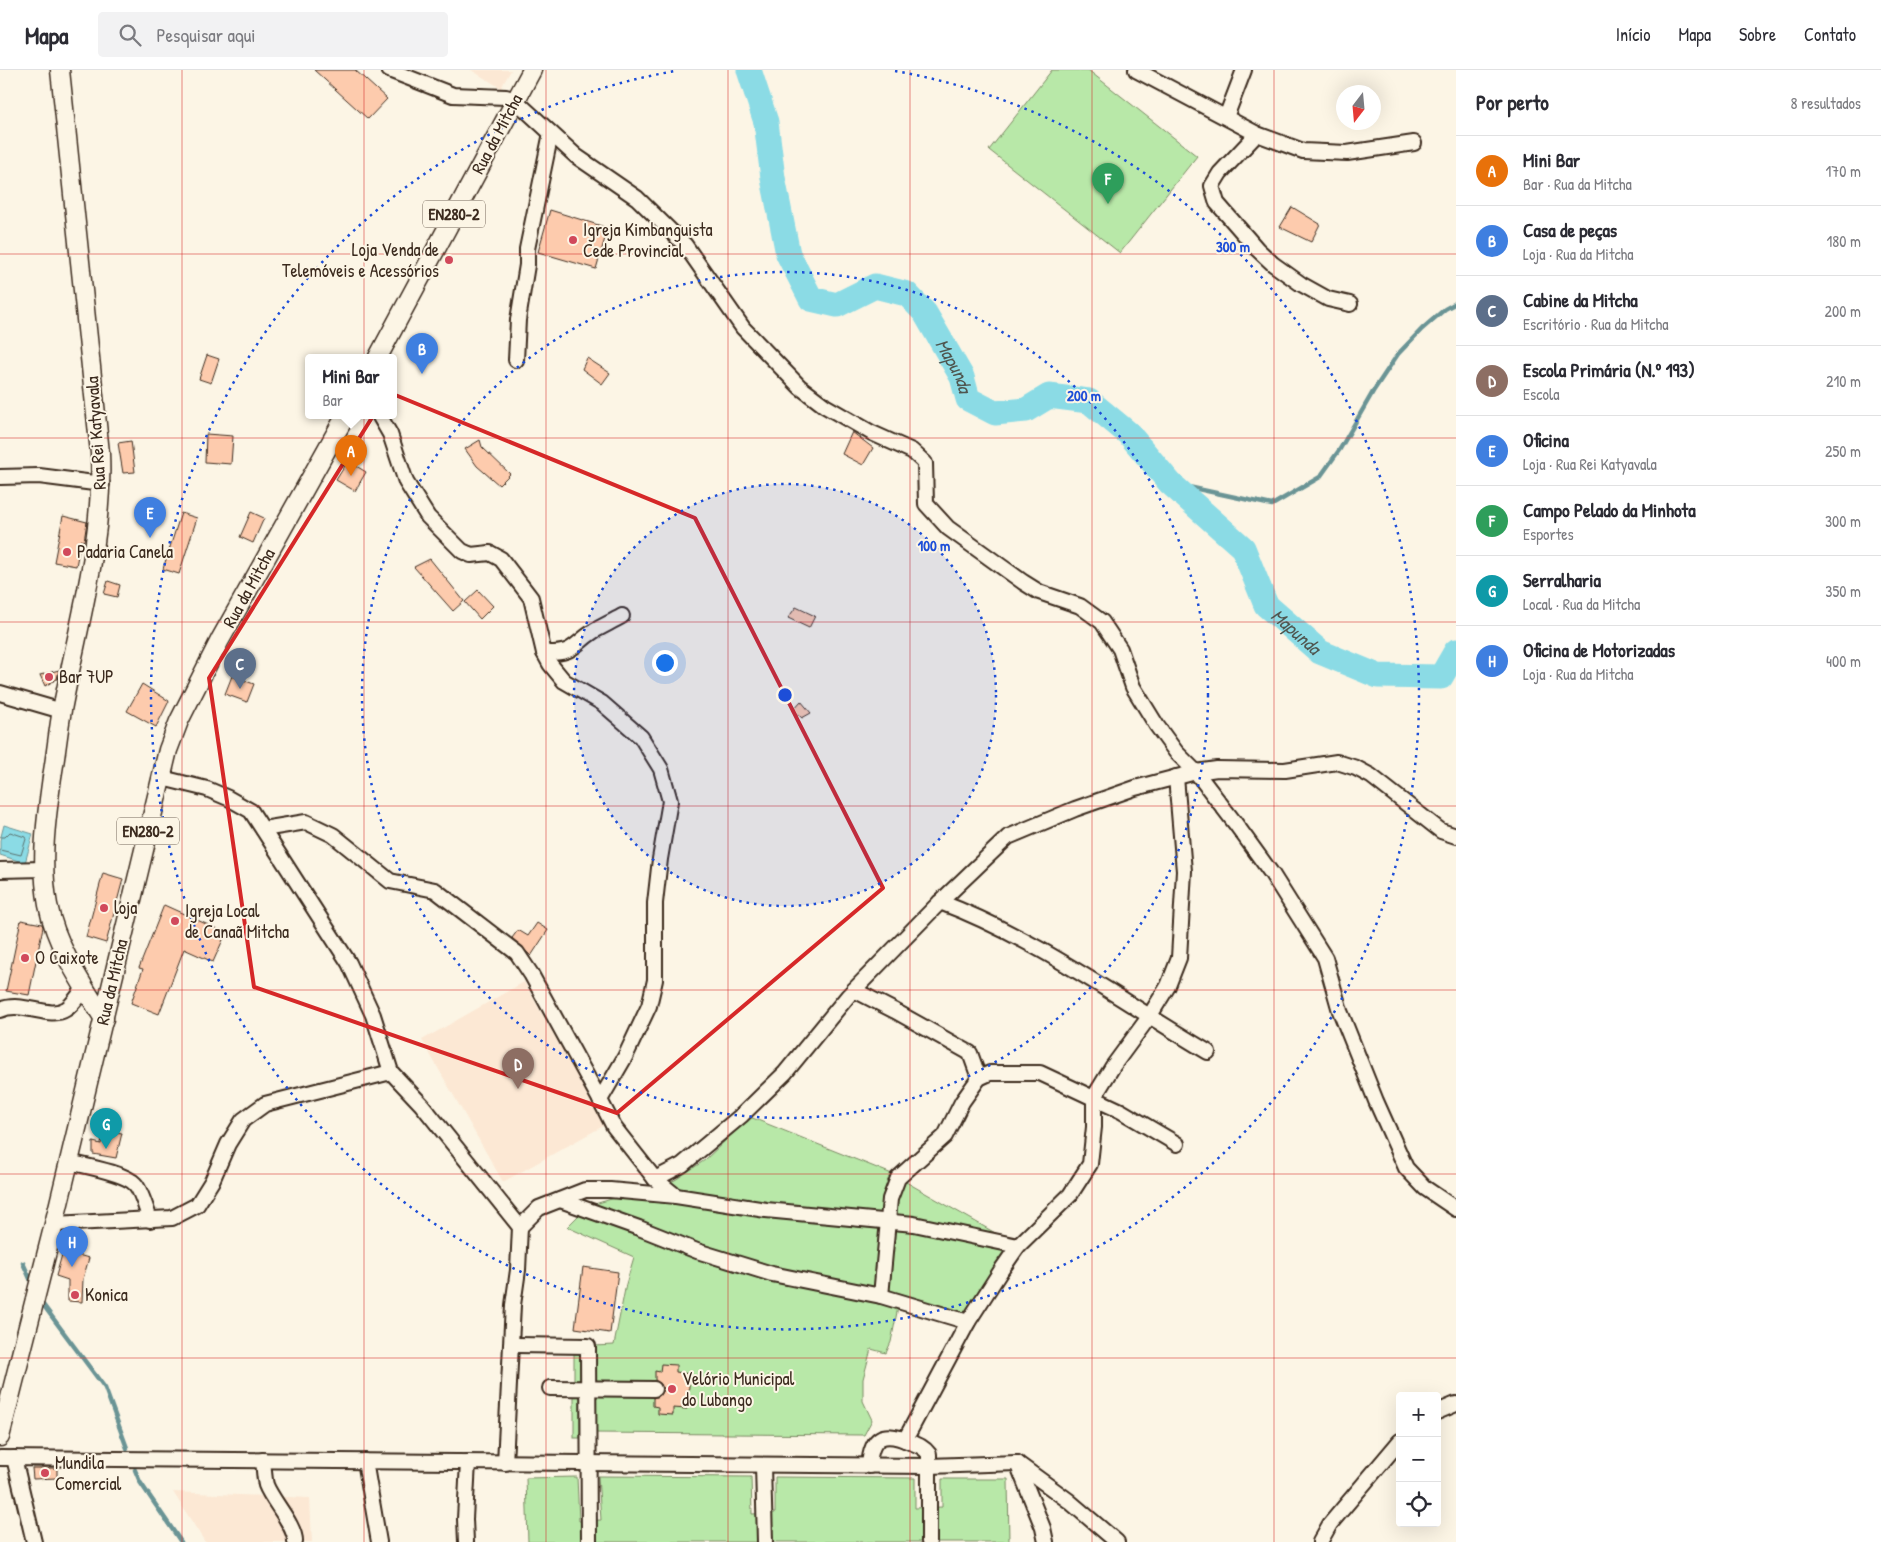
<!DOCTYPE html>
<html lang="pt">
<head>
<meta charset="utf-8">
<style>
	body { margin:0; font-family:"Patrick Hand",sans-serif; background:#f2f2f3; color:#2b2b33 }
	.controls { position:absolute; right:15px; bottom:15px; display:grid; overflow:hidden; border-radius:5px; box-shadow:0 5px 20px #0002 }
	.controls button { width:45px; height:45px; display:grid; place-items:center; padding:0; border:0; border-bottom:1px solid #e1e1e2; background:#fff; color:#2b2b33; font:25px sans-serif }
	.compass { position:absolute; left:1336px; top:15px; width:45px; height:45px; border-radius:50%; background:#fff; box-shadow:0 5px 20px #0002; rotate:196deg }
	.you { position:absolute; left:664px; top:592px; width:18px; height:18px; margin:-12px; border:4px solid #fff; border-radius:50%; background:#1a73e8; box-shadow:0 0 0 8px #1a73e833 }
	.badge { display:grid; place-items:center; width:32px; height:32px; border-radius:50%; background:#d1495b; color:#fff; font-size:16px; font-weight:700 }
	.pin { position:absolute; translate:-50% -41px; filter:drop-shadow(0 1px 2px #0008) }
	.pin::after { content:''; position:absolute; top:26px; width:18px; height:15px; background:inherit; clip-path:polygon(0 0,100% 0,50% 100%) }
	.popup { position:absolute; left:305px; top:284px; width:92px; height:65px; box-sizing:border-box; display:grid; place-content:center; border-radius:5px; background:#fff; filter:drop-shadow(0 1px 4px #0005); font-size:16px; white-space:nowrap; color:#7c7c81 }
	.popup b { font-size:19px; color:#2b2b33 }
	.popup::after { content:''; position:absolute; left:50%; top:100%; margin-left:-10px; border:10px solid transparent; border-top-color:#fff }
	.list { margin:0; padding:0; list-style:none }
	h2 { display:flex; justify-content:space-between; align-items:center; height:65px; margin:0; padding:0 20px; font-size:21px }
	h2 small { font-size:16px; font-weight:400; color:#7c7c81 }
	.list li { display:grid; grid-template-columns:32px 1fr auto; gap:15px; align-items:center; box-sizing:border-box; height:70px; padding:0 20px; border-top:1px solid #e1e1e2 }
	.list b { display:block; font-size:19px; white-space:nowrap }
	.list p { margin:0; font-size:16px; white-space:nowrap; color:#7c7c81 }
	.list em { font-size:16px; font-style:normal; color:#7c7c81 }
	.icon { flex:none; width:28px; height:28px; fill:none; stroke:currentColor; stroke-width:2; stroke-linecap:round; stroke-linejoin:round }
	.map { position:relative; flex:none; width:1456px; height:1472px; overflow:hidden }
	header { display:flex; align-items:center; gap:30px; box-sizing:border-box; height:70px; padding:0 25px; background:#fff; border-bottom:1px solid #e1e1e2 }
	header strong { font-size:24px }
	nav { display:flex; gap:28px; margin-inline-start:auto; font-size:18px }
	.search { width:350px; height:45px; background:#f2f2f3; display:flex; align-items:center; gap:12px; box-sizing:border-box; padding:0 18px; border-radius:5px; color:#7c7c81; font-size:19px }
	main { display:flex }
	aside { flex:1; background:#fff }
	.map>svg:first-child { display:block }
	.built { fill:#fce8d4 }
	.green { fill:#b8e8a8; stroke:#7a8963 }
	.water { fill:#8bdbe5; stroke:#6b9495 }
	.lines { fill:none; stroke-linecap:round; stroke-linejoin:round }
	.shore { stroke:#5b716e; stroke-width:1 }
	.stream { stroke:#6b9495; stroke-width:4.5 }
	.river { stroke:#8bdbe5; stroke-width:25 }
	.building { fill:#fdcbad; stroke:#3b2a1e }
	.minor-casing { stroke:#3b2a1e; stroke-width:18 }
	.major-casing { stroke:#3b2a1e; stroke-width:21 }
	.minor { stroke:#fcf5e5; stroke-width:14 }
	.major { stroke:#fcf5e5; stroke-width:18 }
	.marked { fill:none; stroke:#d62828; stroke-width:4; stroke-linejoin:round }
	.grid { fill:none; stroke:#d62828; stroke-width:1; stroke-opacity:0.55 }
	.ring { fill:none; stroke:#1d4ed8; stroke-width:2.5; stroke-dasharray:2.5 5 }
	.poi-dot { fill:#d1495b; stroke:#fcf5e5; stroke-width:2 }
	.labels { text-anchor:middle; stroke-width:4; stroke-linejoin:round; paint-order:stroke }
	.shield { fill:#fcf5e5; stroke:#75675a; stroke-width:1 }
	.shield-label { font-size:16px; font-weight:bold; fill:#3b2a1e }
	.street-label { font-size:18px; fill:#3b2a1e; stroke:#fcf5e5 }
	.poi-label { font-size:18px; fill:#3b2a1e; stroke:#fcf5e5; text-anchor:start }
	.water-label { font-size:19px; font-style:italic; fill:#4f5650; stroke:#fcf5e5 }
	.centre { fill:#1d4ed8; stroke:#fcf5e5; stroke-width:2.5 }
	.ring-label { font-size:15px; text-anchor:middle; font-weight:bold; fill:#1d4ed8; stroke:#fcf5e5; stroke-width:4; stroke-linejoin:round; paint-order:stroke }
</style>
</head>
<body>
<header>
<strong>Mapa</strong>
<div class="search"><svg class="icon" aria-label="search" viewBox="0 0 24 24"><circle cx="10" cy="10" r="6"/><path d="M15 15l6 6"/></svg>Pesquisar aqui</div>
<nav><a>Início</a><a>Mapa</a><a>Sobre</a><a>Contato</a></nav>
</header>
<main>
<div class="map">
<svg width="1456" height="1472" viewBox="0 0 1456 1472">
	<rect width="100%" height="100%" fill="#fcf5e5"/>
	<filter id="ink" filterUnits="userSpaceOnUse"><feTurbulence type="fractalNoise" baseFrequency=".02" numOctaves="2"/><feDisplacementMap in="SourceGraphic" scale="10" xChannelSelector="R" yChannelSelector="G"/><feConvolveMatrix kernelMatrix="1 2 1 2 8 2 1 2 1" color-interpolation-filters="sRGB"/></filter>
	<g filter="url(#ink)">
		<g class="built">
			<polygon points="471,0 511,0 501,18"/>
			<polygon points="524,912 605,1055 503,1112 422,970"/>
			<polygon points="173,1422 310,1428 312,1472 205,1472"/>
		</g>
		<g class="green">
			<polygon points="1052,0 1088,0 1197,86 1120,183 989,80"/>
			<polygon points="750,1047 892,1104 1018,1176 968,1252 898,1237 891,1272 886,1283 871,1279 863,1309 863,1331 872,1350 864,1365 594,1363 594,1276 614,1275 626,1214 634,1187 567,1157 588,1136 675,1110 705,1090"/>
			<rect x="574" y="1283" width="6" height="30"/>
			<rect x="574" y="1324" width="6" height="44"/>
			<polygon points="598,1406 751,1407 752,1444 775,1443 775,1407 915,1408 915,1438 942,1437 942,1409 1008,1409 1009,1472 528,1472 526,1408 577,1407 579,1451 601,1450"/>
		</g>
		<polygon class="water" points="4,755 33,764 25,793 0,785 0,770"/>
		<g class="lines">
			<polyline class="shore" points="0,767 5,767 10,762 25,767 26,769 21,785 0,780"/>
			<g class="stream">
				<polyline points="1170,413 1272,435 1320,407 1340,379 1374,320 1398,284 1422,259 1445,239 1456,233"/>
				<polyline points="23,1193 32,1213"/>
				<polyline points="41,1232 105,1318 127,1378"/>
				<polyline points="135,1400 140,1412 181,1472"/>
			</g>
			<path class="river" id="s1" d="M749,0L766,52L773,108L788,184L811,229L837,235L875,216L907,224L925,243L962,307L968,329L995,343L1026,340L1049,326L1089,331L1129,364L1170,413L1243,478L1266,535L1320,582L1378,606L1441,607L1456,581"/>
		</g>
		<g class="building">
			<polygon points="314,0 355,0 387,29 368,49"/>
			<polygon points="1292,137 1320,154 1311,172 1280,157"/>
			<polygon points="550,140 608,158 596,199 538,182"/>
			<polygon points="207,285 219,289 211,313 199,309"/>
			<polygon points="587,288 610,303 602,314 582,299"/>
			<polygon points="852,362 873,378 863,395 842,384"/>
			<polygon points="206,364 233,366 231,394 205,392"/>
			<polygon points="480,370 482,377 510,404 499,415 477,396 465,379"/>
			<polygon points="131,371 135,402 123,403 118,373"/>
			<polygon points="348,391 366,402 355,421 336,410"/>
			<polygon points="251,442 264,448 253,473 240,467"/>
			<polygon points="181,443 197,448 179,504 163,499"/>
			<polygon points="63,446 87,452 84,471 81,470 76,496 54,492"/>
			<polygon points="430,489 464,531 453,541 414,497"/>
			<polygon points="108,511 120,515 117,527 104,524"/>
			<polygon points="478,520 493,536 480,549 465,532"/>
			<polygon points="796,537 815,546 809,558 788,548"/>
			<polygon points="59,600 57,609 45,616 40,605"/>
			<polygon points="232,606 254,614 247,632 225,624"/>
			<polygon points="142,614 169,631 156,657 127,641"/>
			<polygon points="801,631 811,643 802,648 793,640"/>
			<polygon points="103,803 123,809 106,873 86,867"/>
			<polygon points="164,835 226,863 213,892 184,879 159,944 131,933 143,899 139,898"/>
			<polygon points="21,850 42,854 43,857 29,925 6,921"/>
			<polygon points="537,853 548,860 531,886 512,868 518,860 528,866"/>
			<polygon points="103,1060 122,1063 116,1088 93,1084 93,1072 101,1074"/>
			<polygon points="63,1181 89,1188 83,1209 82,1232 68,1231 68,1210 56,1206"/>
			<polygon points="583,1197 618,1202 610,1263 575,1258"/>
			<polygon points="661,1294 676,1295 676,1302 690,1304 687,1339 673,1338 673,1345 658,1344 658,1337 653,1336 653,1328 659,1326 663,1320 661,1314 655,1310 655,1301 660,1302"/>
			<polygon points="32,1398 57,1398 57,1408 33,1409"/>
		</g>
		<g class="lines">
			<g class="minor-casing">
				<g id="minor">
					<polyline points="389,0 453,25 506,27 515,30 576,86 637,128 685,175 743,258 800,317 825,336 872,363 912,381 925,393 926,434 948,458 1023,512 1039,522 1080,536 1102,552 1120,579 1133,617 1157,656 1176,682 1196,702 1235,753 1272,804 1325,888 1340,941 1376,1031 1406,1098 1425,1118 1456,1139"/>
					<polyline points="1136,0 1257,64 1303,81 1347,83 1414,73"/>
					<polyline points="1226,47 1244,0"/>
					<polyline points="1257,64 1220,103 1212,116 1217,133 1257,179 1273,194 1301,214 1328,229 1350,234"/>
					<polyline points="516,290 518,250 527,195 527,179 551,63"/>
					<polyline points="379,345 390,364 406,412 428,447 462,481 471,485 490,483 501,489 531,528 544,583 550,594 564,611 602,633 641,667 661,699 670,731 660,789 655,833 655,910 649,936 625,987 600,1030 614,1057 655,1109 676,1126"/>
					<polyline points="0,407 39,406 102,414"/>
					<path d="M544,583C575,584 571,576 594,561C603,556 613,551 622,546"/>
					<polyline points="0,623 62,641"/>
					<polyline points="162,708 207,719 228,728 251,741 349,893 373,945 391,1002 422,1035 520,1157 518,1200 513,1235 505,1393"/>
					<polyline points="263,759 306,752 333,765 390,811 435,820 517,883 531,904 600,1030"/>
					<polyline points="0,800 43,799"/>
					<path d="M940,832C1036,868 1120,930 1208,982"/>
					<polyline points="854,920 895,941 970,983 979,1008"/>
					<path d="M0,940C23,930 49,950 66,939C73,935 79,924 85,918"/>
					<path d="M69,1092C85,1096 125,1103 135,1114C141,1120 147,1141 150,1150"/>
					<polyline points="655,1109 682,1095 742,1045 785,1003 848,926 940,832 1008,767 1075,739 1135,718 1196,702 1217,699 1285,700 1337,692 1356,698 1371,706 1441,761 1456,766"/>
					<polyline points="560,1130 639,1158 697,1181 772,1204 881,1226 968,1252"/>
					<polyline points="54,1154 172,1148 197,1135 212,1111 228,1074 243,1050 265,1034 391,1002"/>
					<polyline points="520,1157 539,1138 585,1120 610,1120 676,1126 766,1140 914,1154 1018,1176"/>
					<polyline points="881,1226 890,1129 898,1108 945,1066 962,1032 979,1008 990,1003 1040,1003 1121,1041 1177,1074"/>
					<polyline points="516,1275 588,1276 589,1472"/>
					<polyline points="550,1318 654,1319"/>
					<polyline points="1437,1342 1456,1334"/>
					<polyline points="905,1370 968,1252 1002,1199 1018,1176 1070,1125 1090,1094 1094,1057 1094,1027 1113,996 1149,947 1168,916 1179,888 1184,801 1176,707"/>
					<polyline points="0,1388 929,1396 1017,1393"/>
					<polyline points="14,1388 34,1472"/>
					<path d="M263,1390C264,1398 264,1407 266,1415C272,1431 296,1456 295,1472"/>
					<polyline points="365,1391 379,1472"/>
					<polyline points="1017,1393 1069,1431 1117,1472"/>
					<polyline points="1017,1393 1043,1458 1046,1472"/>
					<polyline points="763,1395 765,1472"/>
					<path d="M869,1396C871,1366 883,1360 910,1372C918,1375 924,1377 929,1384V1472"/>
					<polyline points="466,1472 465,1449 468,1392"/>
					<polyline points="1320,1472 1330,1454 1400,1371"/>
				</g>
			</g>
			<g class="major-casing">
				<g id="major">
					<path d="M60,0L100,383C104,470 78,555 62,640C58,662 56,685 52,707C46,750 40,792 48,835C56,876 82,914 104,949"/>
					<polyline points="378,287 532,0"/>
					<polyline points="0,1367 54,1154 168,680 179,651 220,570 346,345"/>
				</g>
			</g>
			<use href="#minor" class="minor"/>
			<use href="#major" class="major"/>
		</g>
	</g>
	<path class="marked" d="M388,322L695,448L883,818L617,1043L254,917L209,608Z"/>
	<path class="grid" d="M182,0V1472M364,0V1472M546,0V1472M728,0V1472M910,0V1472M1092,0V1472M1274,0V1472M0,184H1456M0,368H1456M0,552H1456M0,736H1456M0,920H1456M0,1104H1456M0,1288H1456"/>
	<circle cx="785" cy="625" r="211" fill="#1d4ed8" fill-opacity=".12"/>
	<g class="ring">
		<circle cx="785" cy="625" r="211"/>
		<circle cx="785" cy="625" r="423"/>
		<path d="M895 1A634 634 0 1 1 675 1"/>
	</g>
	<g class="poi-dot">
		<circle cx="573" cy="170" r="5"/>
		<circle cx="449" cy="190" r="5"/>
		<circle cx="67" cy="482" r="5"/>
		<circle cx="49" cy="607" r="5"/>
		<circle cx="104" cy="838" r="5"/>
		<circle cx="175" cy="851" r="5"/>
		<circle cx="25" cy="888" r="5"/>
		<circle cx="75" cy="1225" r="5"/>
		<circle cx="672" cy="1319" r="5"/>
		<circle cx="45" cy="1403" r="5"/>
	</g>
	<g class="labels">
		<g class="shield">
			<rect x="423" y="130.5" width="62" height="27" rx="4"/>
			<rect x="117" y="747.5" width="62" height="27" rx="4"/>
		</g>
		<g class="shield-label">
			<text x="454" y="150">EN280-2</text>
			<text x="148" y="767">EN280-2</text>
		</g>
		<g class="street-label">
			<text transform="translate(497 64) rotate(-62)" y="6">Rua da Mitcha</text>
			<text transform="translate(96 363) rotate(-94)" y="6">Rua Rei Katyavala</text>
			<text transform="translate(249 518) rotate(-61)" y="6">Rua da Mitcha</text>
			<text transform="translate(112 912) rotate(-77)" y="6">Rua da Mitcha</text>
		</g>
		<g class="poi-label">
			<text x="583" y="166">Igreja Kimbanguista<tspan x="583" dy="21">Cede Provincial</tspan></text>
			<text x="439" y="186" text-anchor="end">Loja Venda de<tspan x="439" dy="21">Telemóveis e Acessórios</tspan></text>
			<text x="77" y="488">Padaria Canela</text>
			<text x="59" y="613">Bar 7UP</text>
			<text x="114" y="844">loja</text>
			<text x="185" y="847">Igreja Local<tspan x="185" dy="21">de Canaã Mitcha</tspan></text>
			<text x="35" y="894">O Caixote</text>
			<text x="85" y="1231">Konica</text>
			<text x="682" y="1315">Velório Municipal<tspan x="682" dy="21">do Lubango</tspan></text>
			<text x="55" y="1399">Mundila<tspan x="55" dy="21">Comercial</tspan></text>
		</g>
		<g class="water-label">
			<text dy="7" stroke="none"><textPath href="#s1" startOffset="428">Mapunda</textPath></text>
			<text dy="7" stroke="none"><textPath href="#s1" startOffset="908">Mapunda</textPath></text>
		</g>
	</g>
	<circle cx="785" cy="625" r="8" class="centre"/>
	<g class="ring-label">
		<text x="1233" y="182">300 m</text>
		<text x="1084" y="331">200 m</text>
		<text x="934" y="481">100 m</text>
	</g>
</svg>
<div class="controls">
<button>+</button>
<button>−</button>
<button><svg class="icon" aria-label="locate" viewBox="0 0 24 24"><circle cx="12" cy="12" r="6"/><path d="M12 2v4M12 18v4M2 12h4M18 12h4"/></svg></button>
</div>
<svg class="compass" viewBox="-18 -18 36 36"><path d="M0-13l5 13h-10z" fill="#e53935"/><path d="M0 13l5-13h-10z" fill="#7c7c81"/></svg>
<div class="you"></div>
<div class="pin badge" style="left:351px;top:406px;background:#e8710a">A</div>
<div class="popup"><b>Mini Bar</b>Bar</div>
<div class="pin badge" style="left:422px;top:304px;background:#3f7fe0">B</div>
<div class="pin badge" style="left:240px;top:619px;background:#5c6f8a">C</div>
<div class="pin badge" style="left:518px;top:1019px;background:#8d6e63">D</div>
<div class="pin badge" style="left:150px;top:468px;background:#3f7fe0">E</div>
<div class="pin badge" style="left:1108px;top:134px;background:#2e9e5b">F</div>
<div class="pin badge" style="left:106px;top:1079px;background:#0f9aa8">G</div>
<div class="pin badge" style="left:72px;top:1197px;background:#3f7fe0">H</div>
</div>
<aside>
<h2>Por perto<small>8 resultados</small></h2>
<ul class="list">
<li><span class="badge" style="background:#e8710a">A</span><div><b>Mini Bar</b><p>Bar · Rua da Mitcha</p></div><em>170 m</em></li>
<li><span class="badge" style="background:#3f7fe0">B</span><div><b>Casa de peças</b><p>Loja · Rua da Mitcha</p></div><em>180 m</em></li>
<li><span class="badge" style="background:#5c6f8a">C</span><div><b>Cabine da Mitcha</b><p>Escritório · Rua da Mitcha</p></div><em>200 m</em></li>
<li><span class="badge" style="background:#8d6e63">D</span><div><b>Escola Primária (N.º 193)</b><p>Escola</p></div><em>210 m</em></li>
<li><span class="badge" style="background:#3f7fe0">E</span><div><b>Oficina</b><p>Loja · Rua Rei Katyavala</p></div><em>250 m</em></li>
<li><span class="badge" style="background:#2e9e5b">F</span><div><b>Campo Pelado da Minhota</b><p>Esportes</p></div><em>300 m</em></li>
<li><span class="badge" style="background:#0f9aa8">G</span><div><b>Serralharia</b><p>Local · Rua da Mitcha</p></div><em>350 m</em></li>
<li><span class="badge" style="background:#3f7fe0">H</span><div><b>Oficina de Motorizadas</b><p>Loja · Rua da Mitcha</p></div><em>400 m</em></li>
</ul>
</aside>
</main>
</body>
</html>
